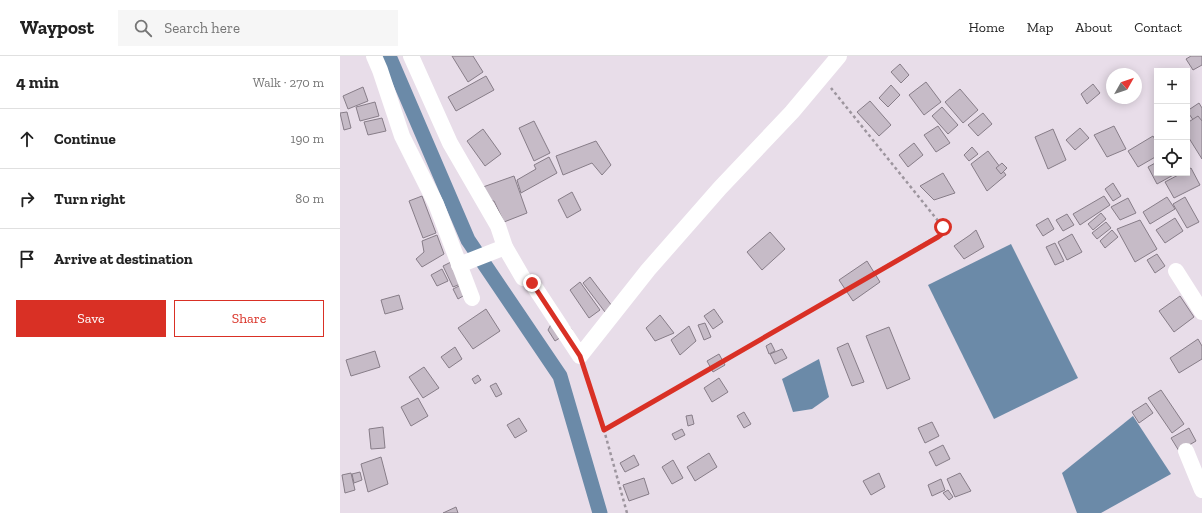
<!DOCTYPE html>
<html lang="en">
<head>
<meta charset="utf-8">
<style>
	body { margin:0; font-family:"Zilla Slab",serif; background:#f6f6f6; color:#222 }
	.controls { position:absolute; right:12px; top:12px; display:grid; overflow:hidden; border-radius:0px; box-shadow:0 2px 10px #0003 }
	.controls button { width:36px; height:36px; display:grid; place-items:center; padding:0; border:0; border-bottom:1px solid #e0e0e0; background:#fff; color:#222; font:20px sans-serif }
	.compass { position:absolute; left:766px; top:12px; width:36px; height:36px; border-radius:50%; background:#fff; box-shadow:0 2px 10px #0003; rotate:50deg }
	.stop { position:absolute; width:12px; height:12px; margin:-9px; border:3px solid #d93025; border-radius:50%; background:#fff }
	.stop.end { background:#d93025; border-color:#fff; box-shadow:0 1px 4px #0008 }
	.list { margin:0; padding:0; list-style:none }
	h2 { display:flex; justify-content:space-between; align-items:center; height:52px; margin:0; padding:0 16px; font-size:17px }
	h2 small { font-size:13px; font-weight:400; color:#767676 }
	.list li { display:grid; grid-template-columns:26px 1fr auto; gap:12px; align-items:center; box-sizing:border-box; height:60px; padding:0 16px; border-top:1px solid #e0e0e0 }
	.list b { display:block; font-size:15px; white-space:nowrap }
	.list em { font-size:13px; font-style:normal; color:#767676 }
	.actions { display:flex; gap:8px; padding:12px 16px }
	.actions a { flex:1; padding:9px 0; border:1px solid #d93025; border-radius:0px; text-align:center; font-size:14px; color:#d93025 }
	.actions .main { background:#d93025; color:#fff }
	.icon { flex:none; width:22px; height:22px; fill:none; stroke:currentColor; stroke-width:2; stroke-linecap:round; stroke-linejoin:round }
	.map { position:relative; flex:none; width:862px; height:457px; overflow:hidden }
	header { display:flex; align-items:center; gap:24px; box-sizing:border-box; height:56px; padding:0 20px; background:#fff; border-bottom:1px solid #e0e0e0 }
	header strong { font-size:19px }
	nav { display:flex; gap:22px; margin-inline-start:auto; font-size:14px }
	.search { width:280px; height:36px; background:#f6f6f6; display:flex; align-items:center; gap:10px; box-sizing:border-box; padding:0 14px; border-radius:0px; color:#767676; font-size:15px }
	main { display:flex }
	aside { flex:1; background:#fff }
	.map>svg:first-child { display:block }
	.water { fill:#6b8aa8 }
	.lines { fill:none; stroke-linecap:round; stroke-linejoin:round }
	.canal { stroke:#6b8aa8; stroke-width:15 }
	.building { fill:#c6bbc7; stroke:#877d88 }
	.path { stroke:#9d959e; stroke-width:2.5; stroke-dasharray:3 3; stroke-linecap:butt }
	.street { stroke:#fff; stroke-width:16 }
	.route { stroke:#d93025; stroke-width:5 }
</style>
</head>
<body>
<header>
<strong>Waypost</strong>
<div class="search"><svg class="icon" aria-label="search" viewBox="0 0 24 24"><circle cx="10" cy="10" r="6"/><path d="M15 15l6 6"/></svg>Search here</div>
<nav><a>Home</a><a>Map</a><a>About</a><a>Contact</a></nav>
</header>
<main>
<aside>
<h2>4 min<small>Walk · 270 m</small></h2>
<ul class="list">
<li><svg class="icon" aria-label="ahead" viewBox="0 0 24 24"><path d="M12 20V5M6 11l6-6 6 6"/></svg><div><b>Continue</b></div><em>190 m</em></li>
<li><svg class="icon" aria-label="right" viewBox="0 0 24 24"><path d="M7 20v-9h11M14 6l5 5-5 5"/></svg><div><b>Turn right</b></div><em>80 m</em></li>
<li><svg class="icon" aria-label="arrive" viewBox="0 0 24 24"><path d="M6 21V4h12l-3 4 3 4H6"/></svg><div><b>Arrive at destination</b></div></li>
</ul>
<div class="actions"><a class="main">Save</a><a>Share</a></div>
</aside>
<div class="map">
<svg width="862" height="457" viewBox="0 0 862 457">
	<rect width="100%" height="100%" fill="#e8dde9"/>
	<g class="water">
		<polygon points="671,188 738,322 654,363 588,229"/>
		<polygon points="479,303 489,341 472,353 453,356 442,323"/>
		<polygon points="793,360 831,418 761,457 737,457 722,417"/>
	</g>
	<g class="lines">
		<polyline class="canal" points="49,0 128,184 220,320 260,457"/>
	</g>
	<g class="building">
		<polygon points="112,0 133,0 143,16 128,26"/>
		<polygon points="851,0 862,0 862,9 853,14 846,3"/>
		<polygon points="560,8 569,19 561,27 551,16"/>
		<polygon points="146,20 154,34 116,55 108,41"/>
		<polygon points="586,26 601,46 584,59 569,39"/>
		<polygon points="753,28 760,37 747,48 741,38"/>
		<polygon points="551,29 560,39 548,51 539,42"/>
		<polygon points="23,31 28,45 8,53 3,40"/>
		<polygon points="620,33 638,54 623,67 605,46"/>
		<polygon points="530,45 551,69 539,80 517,56"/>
		<polygon points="35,46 39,60 20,65 16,51"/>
		<polygon points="859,47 862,52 862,68 858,71 847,55"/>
		<polygon points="602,51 618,69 608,78 592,60"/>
		<polygon points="7,56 11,72 4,74 0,57"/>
		<polygon points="643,57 652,68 638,80 628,69"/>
		<polygon points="858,60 862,65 862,103 847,79 847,67"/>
		<polygon points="42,62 46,75 28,79 24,66"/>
		<polygon points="194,65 210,97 194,105 179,72"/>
		<polygon points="598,70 610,87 596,96 584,79"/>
		<polygon points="774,70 786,93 767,101 754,79"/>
		<polygon points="740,72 749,82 735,94 726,84"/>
		<polygon points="143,73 161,98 145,110 127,85"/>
		<polygon points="713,73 726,104 708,113 695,81"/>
		<polygon points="813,80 817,87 817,100 798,111 788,95"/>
		<polygon points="256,85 271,109 262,119 252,107 223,119 216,100"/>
		<polygon points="574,87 583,99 568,111 559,99"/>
		<polygon points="632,91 638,98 629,105 624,99"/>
		<polygon points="648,95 666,119 647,135 631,108"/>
		<polygon points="209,101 217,117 181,137 177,124 196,113 194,109"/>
		<polygon points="817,106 817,117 837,117 817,128 808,111"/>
		<polygon points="662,107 667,112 661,118 656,112"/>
		<polygon points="851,112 860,129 834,142 825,126 842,117 847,117 847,114"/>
		<polygon points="603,117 615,137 594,144 580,130"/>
		<polygon points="174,120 187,157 164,166 154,145 147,145 143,131"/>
		<polygon points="773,127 781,140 773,145 765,133"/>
		<polygon points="232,136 241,154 227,162 218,144"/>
		<polygon points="82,140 96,177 83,182 69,145"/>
		<polygon points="764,140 770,149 740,169 733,158"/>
		<polygon points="827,141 835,153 810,168 803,156"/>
		<polygon points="845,141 859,166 847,172 833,148"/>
		<polygon points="788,142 796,157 780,164 771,151"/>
		<polygon points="761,157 766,163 753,174 748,168"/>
		<polygon points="727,158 734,169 723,175 716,164"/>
		<polygon points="708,162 714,173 703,180 696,169"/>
		<polygon points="835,162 843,175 825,187 816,174"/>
		<polygon points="800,164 817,193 795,206 777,173"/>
		<polygon points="766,166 771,172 757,183 752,177"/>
		<polygon points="636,174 644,191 624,203 614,190 630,179"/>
		<polygon points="772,174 778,181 765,192 760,185"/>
		<polygon points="430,176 445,193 422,214 407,196"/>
		<polygon points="732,178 742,196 727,204 718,186"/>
		<polygon points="97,179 104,198 82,211 76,203 84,196 82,185"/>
		<polygon points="715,187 724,205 715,209 706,191"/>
		<polygon points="817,198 825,210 815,217 807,204"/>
		<polygon points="113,205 123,227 113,231 103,210"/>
		<polygon points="527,205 540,226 513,245 499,224"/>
		<polygon points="102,213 108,225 97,230 91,219"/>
		<polygon points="250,221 272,250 265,256 243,227"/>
		<polygon points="240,226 260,254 249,262 230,234"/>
		<polygon points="123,228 128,237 118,243 113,233"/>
		<polygon points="59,239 63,253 45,258 41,244"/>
		<polygon points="840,240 854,261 834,276 819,255"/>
		<polygon points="146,253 160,275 133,293 118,272"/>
		<polygon points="374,253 383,266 373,273 364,260"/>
		<polygon points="218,255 232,274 215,285 208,274"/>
		<polygon points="320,259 334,277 315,285 306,272"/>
		<polygon points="365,267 371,281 364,284 358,269"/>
		<polygon points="349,270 356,285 340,299 331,284"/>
		<polygon points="549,271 570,323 547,333 526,280"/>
		<polygon points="858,283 862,290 862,303 839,317 830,302"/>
		<polygon points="431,287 435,295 429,298 426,290"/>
		<polygon points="508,287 524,326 512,330 497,292"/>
		<polygon points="115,291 122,303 109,312 101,301"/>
		<polygon points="442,293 447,302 435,308 430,298"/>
		<polygon points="35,295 40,311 11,320 6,304"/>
		<polygon points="379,298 385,309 373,316 367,305"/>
		<polygon points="84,311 99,332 83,342 69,321"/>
		<polygon points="138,319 141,324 135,328 132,323"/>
		<polygon points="379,322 388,336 372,346 364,332"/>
		<polygon points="156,327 162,338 156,341 150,330"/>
		<polygon points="821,334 844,368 832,377 808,342"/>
		<polygon points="78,342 88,360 71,370 61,351"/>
		<polygon points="806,347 813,357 799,367 792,356"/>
		<polygon points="404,356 411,368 404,372 397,360"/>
		<polygon points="352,359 354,368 348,370 346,360"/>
		<polygon points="179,362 187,375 175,382 167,369"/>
		<polygon points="592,366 599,380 585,387 578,372"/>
		<polygon points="43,371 45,392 31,393 29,373"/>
		<polygon points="849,372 856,385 839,395 831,382"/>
		<polygon points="342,373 345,379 335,384 332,378"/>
		<polygon points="603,389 610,403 596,410 589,396"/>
		<polygon points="369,397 377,411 355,425 347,411"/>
		<polygon points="294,399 299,409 285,416 280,407"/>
		<polygon points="41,401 48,428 28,436 21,408"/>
		<polygon points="333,404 343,422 332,428 322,411"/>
		<polygon points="20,416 22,424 14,427 12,418"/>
		<polygon points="11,417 15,434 5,437 2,419"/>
		<polygon points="539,417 545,431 531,439 523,425"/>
		<polygon points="620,417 631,435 615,441 607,423"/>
		<polygon points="304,422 309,438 289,445 283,429"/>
		<polygon points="601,423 605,434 592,440 588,429"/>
		<polygon points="608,434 613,441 609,444 603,437"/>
		<polygon points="116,451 118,457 103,457"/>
	</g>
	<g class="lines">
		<g class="path">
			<polyline points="244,312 264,374"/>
			<polyline points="287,457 264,374 603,177 603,171 491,32"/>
		</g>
		<g class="street">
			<polyline points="34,0 40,14 62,80 96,148 132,242"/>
			<polyline points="71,0 110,87 158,170 165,191 183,222"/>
			<polyline points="119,209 165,191"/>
			<polyline points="836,215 862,256"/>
			<polyline points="192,227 240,300 308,214 380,132 452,56 499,0"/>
			<polyline points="846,395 862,434"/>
		</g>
	</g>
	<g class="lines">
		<polyline class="route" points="192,227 240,300 264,374 598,181 603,177 603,171"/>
	</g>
</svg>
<div class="controls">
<button>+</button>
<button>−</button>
<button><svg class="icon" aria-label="locate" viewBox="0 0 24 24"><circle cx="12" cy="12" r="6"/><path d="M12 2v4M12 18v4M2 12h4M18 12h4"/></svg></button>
</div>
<svg class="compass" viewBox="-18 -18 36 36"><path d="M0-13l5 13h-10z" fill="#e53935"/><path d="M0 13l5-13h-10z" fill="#767676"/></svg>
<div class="stop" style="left:603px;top:171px"></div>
<div class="stop end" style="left:192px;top:227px"></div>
</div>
</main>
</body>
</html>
